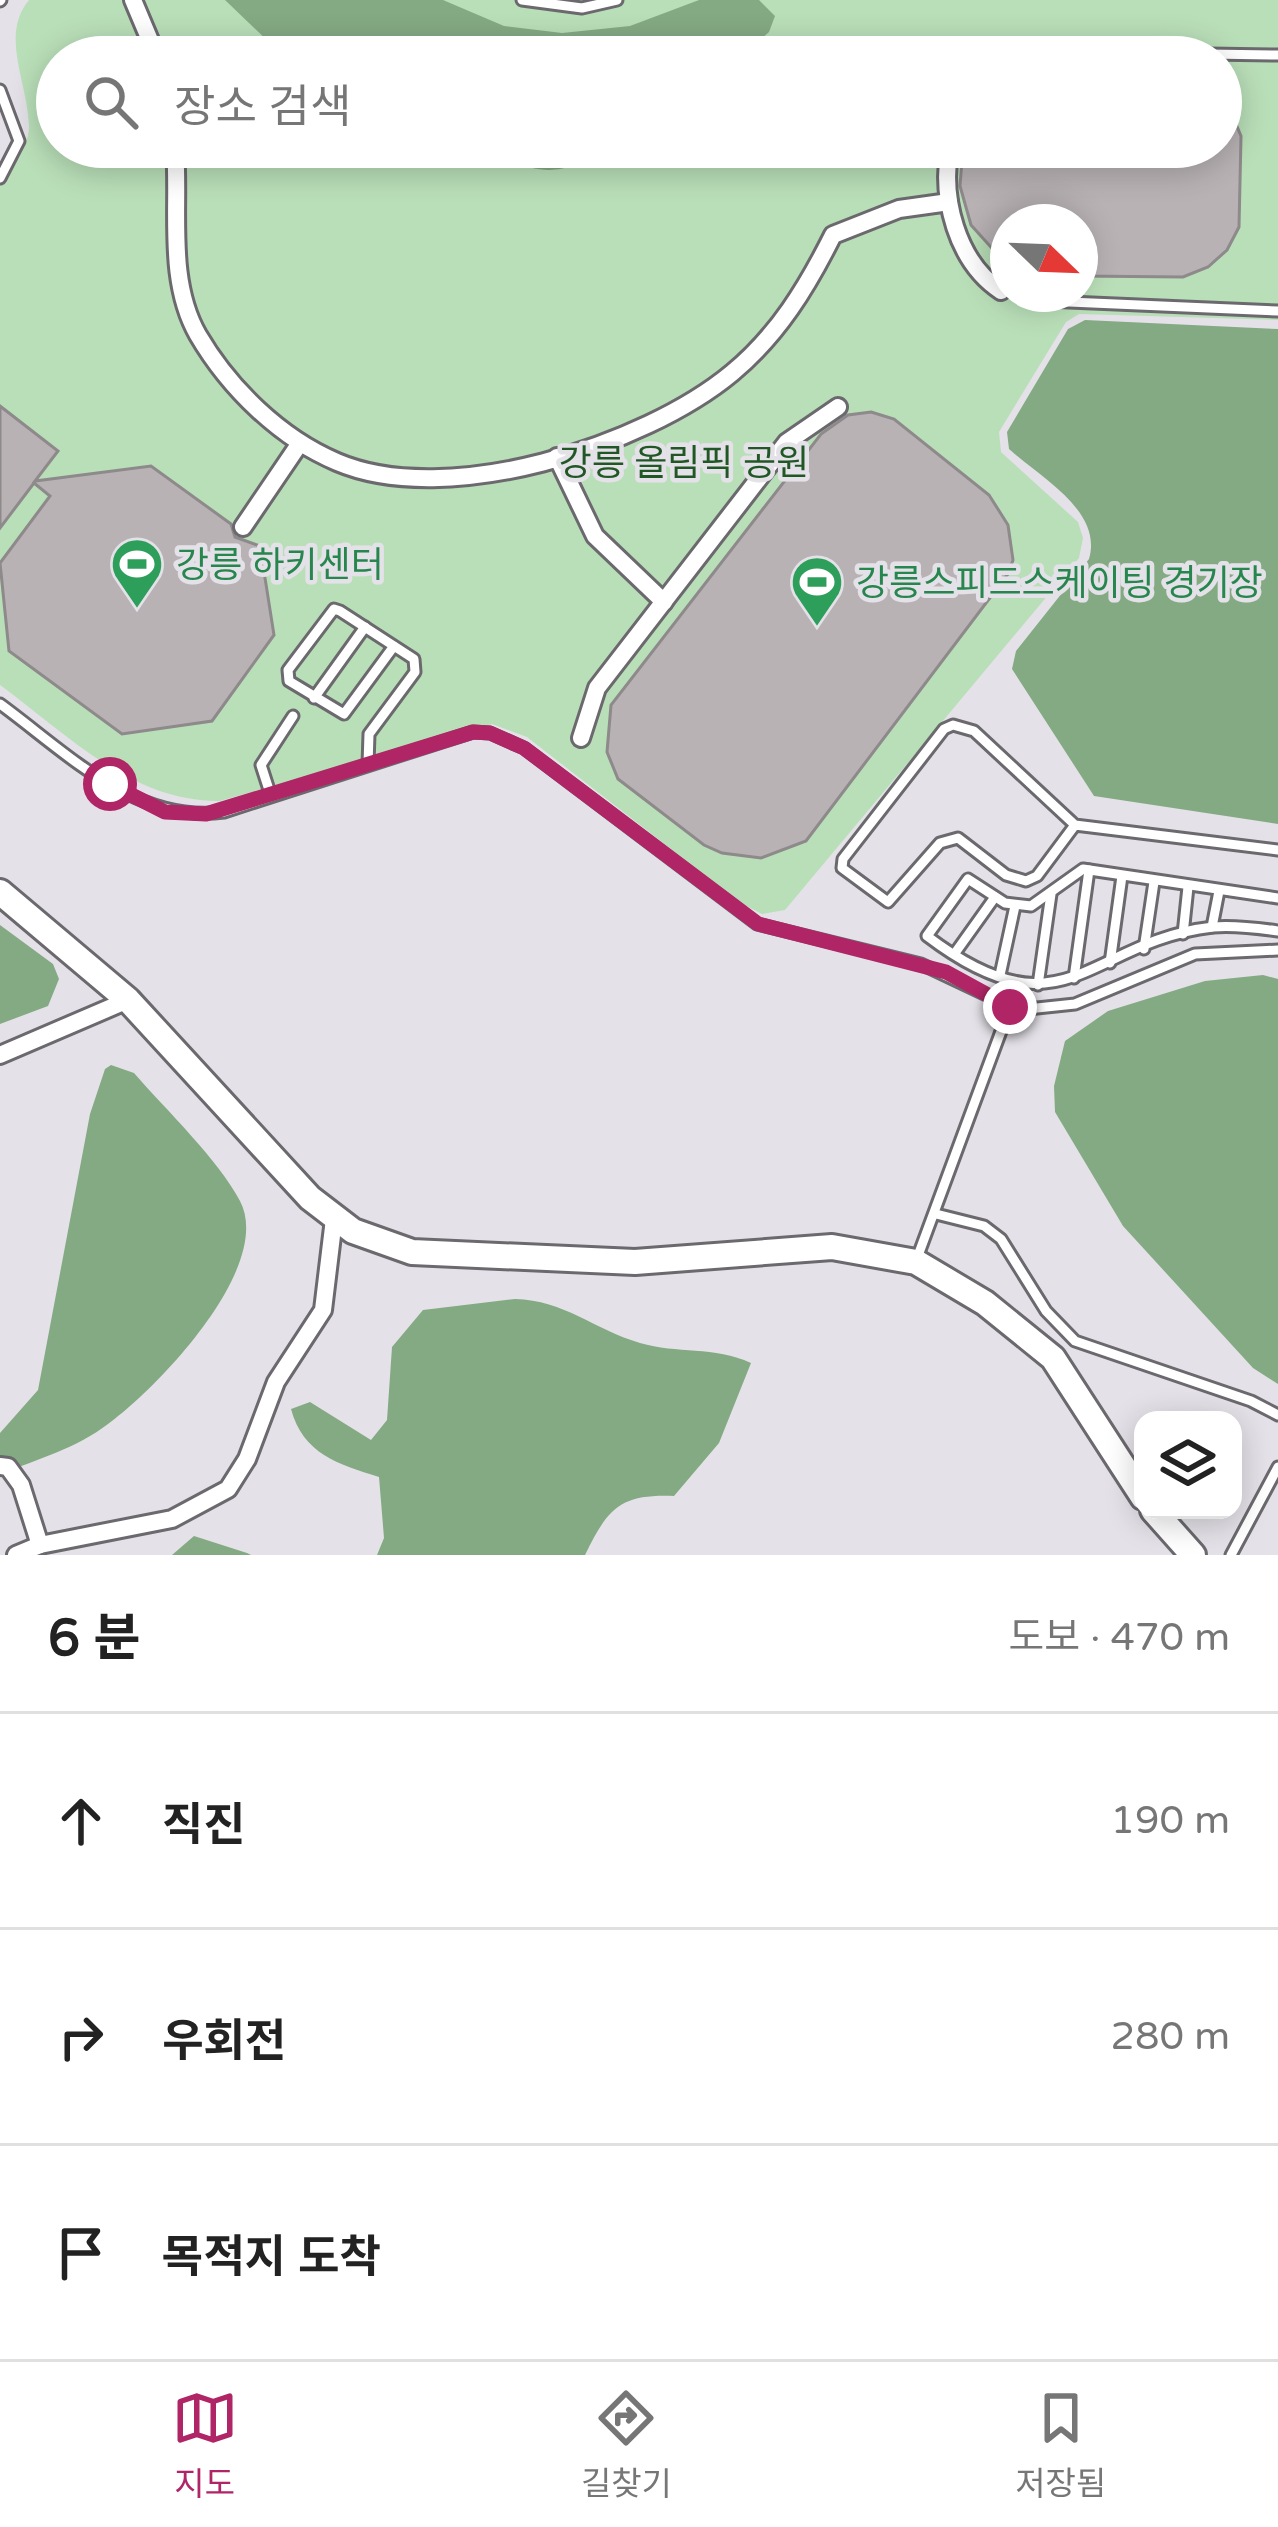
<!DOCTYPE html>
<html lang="ko">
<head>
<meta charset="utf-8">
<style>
	body { margin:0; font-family:"Varela Round","Noto Sans KR",sans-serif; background:#f2f2f2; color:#222 }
	.controls { position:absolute; right:36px; bottom:36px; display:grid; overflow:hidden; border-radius:24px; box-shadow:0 6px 30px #0003 }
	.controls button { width:108px; height:108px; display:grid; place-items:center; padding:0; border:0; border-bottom:3px solid #e0e0e0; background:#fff; color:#222; font:60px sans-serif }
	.compass { position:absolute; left:990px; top:204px; width:108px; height:108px; border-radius:50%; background:#fff; box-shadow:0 6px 30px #0003; rotate:113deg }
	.stop { position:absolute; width:36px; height:36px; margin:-27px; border:9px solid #af2565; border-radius:50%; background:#fff }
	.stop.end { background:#af2565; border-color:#fff; box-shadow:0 3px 12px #0008 }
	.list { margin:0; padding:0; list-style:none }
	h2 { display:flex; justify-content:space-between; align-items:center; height:156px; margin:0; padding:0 48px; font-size:51px }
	h2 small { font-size:39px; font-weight:400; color:#767676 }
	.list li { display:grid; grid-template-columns:78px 1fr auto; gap:36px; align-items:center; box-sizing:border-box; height:216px; padding:0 48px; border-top:3px solid #e0e0e0 }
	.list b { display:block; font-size:45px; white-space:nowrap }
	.list em { font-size:39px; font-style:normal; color:#767676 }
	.icon { flex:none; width:66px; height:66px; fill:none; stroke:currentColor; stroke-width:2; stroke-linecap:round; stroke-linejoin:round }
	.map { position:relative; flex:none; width:1278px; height:1555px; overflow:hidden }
	.search { position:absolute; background:#fff; box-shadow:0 6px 30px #0003; left:36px; right:36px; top:36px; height:132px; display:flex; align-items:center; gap:30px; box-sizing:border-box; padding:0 42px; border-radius:66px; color:#767676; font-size:45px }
	.sheet { height:804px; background:#fff }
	nav { display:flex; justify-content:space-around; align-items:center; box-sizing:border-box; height:168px; border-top:3px solid #e0e0e0; background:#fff; font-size:33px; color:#767676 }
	nav a { display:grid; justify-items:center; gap:6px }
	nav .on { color:#af2565 }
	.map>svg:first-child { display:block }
	.green { fill:#b9dfb8; fill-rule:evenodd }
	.forest { fill:#84aa83 }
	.building { fill:#b8b2b5; stroke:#8e898b; stroke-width:3 }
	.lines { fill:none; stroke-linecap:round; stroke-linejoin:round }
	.lane-casing { stroke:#6b696e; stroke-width:15 }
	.street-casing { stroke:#6b696e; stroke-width:22 }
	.secondary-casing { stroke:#6b696e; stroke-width:30 }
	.lane { stroke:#fff; stroke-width:9 }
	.street { stroke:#fff; stroke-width:16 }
	.secondary { stroke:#fff; stroke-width:24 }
	.route { stroke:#af2565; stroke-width:15 }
	.labels { text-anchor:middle; stroke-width:9; stroke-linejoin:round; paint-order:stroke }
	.park-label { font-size:36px; fill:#205724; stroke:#e4e2e8 }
	.leisure-label { font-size:36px; fill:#27864d; stroke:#e4e2e8; text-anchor:start }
</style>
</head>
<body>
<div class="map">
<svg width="1278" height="1555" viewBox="0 0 1278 1555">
	<rect width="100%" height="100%" fill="#e4e2e8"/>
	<path class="green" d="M29,0H1278V320L1079,314L1066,322L999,432L1001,452L1078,522L1083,538L1079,558L785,910L762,914L739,902L527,737L492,724L220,801C132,802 68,735 0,685V185C12,170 30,145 29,125C27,81 0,35 29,0ZM57,57H1221V147H57ZM1008,222H1080V294H1008Z"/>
	<g class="forest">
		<polygon points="225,0 443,0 504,26 562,33 630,26 699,0 759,0 775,16 769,32 741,57 297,57 271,44"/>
		<path d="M480,147H612C553,181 539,174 480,147Z"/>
		<path d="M1085,320L1278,329V824L1094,796L1012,669L1016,651L1089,559C1103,511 1041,478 1009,449L1007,432L1068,329Z"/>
		<polygon points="0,925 53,964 59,979 48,1006 0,1024"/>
		<polygon points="1263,975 1278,979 1278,1384 1253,1368 1123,1226 1055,1112 1054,1086 1065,1041 1108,1011 1205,981"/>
		<path d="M111,1065L134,1073C166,1110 218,1159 240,1201C274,1266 159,1387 108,1424C77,1448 36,1460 0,1474V1433L38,1390L90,1114L105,1069Z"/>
		<path d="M515,1299C564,1300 595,1330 640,1343C677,1354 714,1346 751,1363L719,1443L674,1496C620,1494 608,1508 585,1555H377L384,1538L379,1477C338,1464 303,1454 291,1409L310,1402L371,1440L387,1420L392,1347L423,1310Z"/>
		<polygon points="194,1536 247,1553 251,1555 172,1555"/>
	</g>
	<g class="building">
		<polygon points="1221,88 1241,136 1239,227 1227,250 1208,267 1183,277 1080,276 1080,222 1008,222 1008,266 971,225 960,186 963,147 1221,147"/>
		<polygon points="0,406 58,451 35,481 151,466 231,524 235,537 260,546 274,635 212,721 122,734 9,651 0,563 50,496 34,483 0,528"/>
		<polygon points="871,412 894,419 989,495 1008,525 1013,560 1008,574 806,841 761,858 722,853 704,845 618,779 607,752 611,705 821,434 848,415"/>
	</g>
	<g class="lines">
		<g class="lane-casing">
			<g id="lane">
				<polyline points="522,0 582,8 617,0"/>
				<polyline points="0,1 1,0"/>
				<polyline points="1082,52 1278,55"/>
				<polyline points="0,90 19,141 0,178"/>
				<polyline points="1046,301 1278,311"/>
				<polyline points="314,698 365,627"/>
				<path d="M0,704C67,753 135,824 224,812L473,732L490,733L524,748L757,924L921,964L1018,1010L1075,1004L1195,954L1278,950"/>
				<polyline points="368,765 369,734 415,672 414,659 340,611 334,609 288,670 289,681 344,714 394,646"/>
				<polyline points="271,796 261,765 293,716"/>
				<polyline points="1075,825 1037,876 1026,881 1006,875 958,838 940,843 888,902 842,868 843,859 944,729 953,725 974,731 1075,825 1278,850"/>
				<path d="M1278,898L1083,869L1031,906L1005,903L968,879L927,936C1065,1041 1088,941 1213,927C1234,925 1257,928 1278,931"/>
				<polyline points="1212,927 1219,891"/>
				<polyline points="1183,934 1188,887"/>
				<polyline points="1144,949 1154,882"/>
				<polyline points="955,953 995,897"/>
				<polyline points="1110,963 1122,876"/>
				<polyline points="1000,975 1015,906"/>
				<polyline points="1074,978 1089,870"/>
				<polyline points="1038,985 1051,894"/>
				<polyline points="936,1214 984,1226 1001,1239 1046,1311 1075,1341 1251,1401 1278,1415"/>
				<polyline points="916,1261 1010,1007"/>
				<polyline points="1231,1555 1278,1467"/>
			</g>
		</g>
		<g class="street-casing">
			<g id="street">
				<polyline points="133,0 157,57"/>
				<path d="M175,147C180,208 166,279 198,335C229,388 280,438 337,462C447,509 644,446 732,373C778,335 807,287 833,235L899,209L949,202"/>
				<path d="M950,147C940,198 957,262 1001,291"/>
				<polyline points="557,457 595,536 664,602"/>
				<polyline points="243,527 300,443"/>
				<polyline points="581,738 597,688 787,442 838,407"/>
				<polyline points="0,1055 128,1000"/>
				<polyline points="0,1466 8,1467 21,1485 40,1545"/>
				<polyline points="16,1555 40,1545 172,1519 228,1489 247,1459 276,1382 323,1310 334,1219"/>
			</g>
		</g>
		<g class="secondary-casing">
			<g id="secondary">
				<polyline points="0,892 128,1000 310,1198 353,1231 412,1252 635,1262 832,1247 916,1262 985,1303 1053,1358 1143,1497"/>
				<polyline points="1153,1510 1193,1555"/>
			</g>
		</g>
		<use href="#lane" class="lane"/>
		<use href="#street" class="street"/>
		<use href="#secondary" class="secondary"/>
	</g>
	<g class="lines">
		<polyline class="route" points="110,784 165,812 206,814 473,732 490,733 524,748 758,924 946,972 1010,1007"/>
	</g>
	<defs>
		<g id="stadium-pin" transform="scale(2.7)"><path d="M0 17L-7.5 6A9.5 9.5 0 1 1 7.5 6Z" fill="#2e9e5b" stroke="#e4e2e8"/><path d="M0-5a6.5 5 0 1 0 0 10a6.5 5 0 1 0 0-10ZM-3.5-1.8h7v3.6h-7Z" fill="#fff"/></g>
	</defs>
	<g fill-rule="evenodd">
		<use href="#stadium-pin" x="137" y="564"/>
		<use href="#stadium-pin" x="817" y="582"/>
	</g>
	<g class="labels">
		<g class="park-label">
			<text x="684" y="475">강릉 올림픽 공원</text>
		</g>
		<g class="leisure-label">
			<text x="176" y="577">강릉 하키센터</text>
			<text x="856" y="595">강릉스피드스케이팅 경기장</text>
		</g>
	</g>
</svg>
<div class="controls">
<button><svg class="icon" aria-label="layers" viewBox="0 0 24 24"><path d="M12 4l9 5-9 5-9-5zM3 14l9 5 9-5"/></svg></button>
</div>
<svg class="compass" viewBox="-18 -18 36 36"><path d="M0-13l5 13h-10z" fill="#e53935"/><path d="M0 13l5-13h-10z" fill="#767676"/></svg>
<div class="stop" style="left:110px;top:784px"></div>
<div class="stop end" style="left:1010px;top:1007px"></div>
<div class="search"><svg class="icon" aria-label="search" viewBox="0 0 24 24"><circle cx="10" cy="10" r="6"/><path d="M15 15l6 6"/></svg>장소 검색</div>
</div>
<section class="sheet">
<h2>6 분<small>도보 · 470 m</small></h2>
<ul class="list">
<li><svg class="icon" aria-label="ahead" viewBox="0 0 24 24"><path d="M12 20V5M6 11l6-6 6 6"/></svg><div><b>직진</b></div><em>190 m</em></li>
<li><svg class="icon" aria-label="right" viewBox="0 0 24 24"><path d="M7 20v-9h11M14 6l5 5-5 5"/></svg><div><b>우회전</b></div><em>280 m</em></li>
<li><svg class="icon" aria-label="arrive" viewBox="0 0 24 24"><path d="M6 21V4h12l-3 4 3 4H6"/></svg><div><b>목적지 도착</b></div></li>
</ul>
</section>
<nav>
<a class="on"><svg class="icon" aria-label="map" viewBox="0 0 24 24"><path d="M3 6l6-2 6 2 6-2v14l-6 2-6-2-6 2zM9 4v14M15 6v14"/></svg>지도</a>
<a><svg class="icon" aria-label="directions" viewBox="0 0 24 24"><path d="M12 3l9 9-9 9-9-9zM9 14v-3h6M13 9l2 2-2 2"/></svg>길찾기</a>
<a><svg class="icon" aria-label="saved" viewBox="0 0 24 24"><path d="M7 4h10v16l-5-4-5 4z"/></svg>저장됨</a>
</nav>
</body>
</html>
